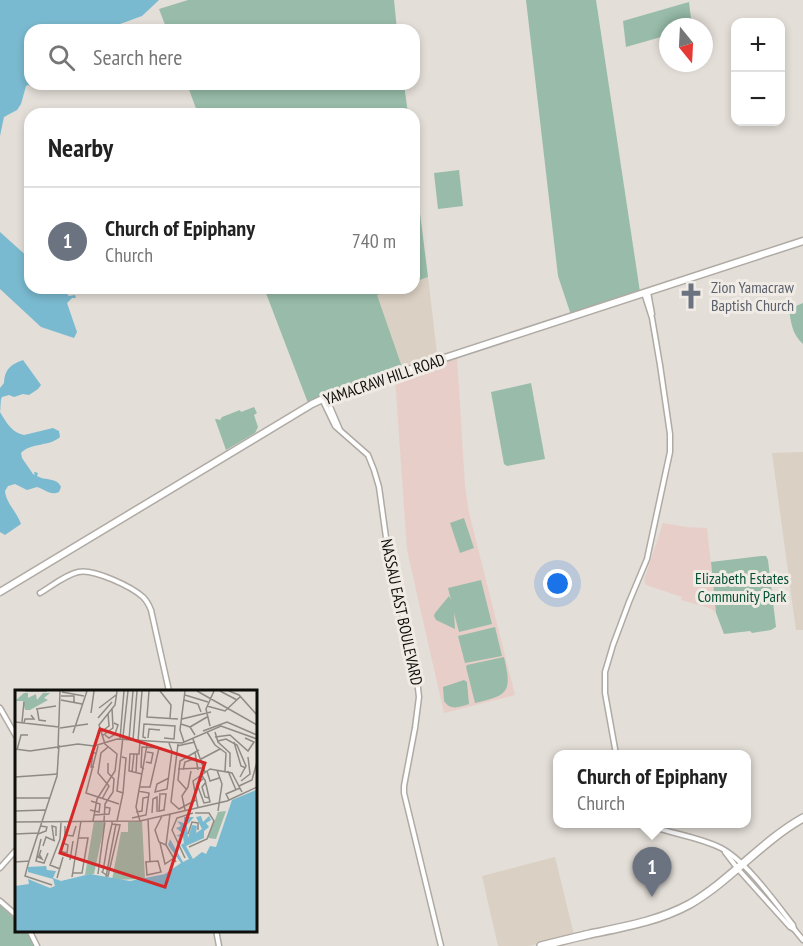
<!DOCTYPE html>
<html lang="en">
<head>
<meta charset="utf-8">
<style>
	body { margin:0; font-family:"PT Sans Narrow",sans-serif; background:#f6f6f6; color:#222 }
	.controls { position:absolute; right:18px; top:18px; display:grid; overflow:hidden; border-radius:12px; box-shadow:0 3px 9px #0003 }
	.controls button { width:54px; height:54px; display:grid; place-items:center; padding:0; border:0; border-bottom:2px solid #e0e0e0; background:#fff; color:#222; font:30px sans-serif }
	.compass { position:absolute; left:659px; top:18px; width:54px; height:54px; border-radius:50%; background:#fff; box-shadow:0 3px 9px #0003; rotate:162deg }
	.you { position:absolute; left:558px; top:584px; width:21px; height:21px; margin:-15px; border:4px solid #fff; border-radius:50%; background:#1a73e8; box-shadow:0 0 0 9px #1a73e833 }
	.badge { display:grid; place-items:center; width:39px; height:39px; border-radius:50%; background:#6a4ec7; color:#fff; font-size:20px; font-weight:700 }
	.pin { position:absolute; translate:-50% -50px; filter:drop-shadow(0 2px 3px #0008) }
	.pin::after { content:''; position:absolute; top:32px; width:21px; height:18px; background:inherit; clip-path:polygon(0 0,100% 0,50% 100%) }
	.popup { position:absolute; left:553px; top:750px; width:198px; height:78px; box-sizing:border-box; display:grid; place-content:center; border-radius:12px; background:#fff; filter:drop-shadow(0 2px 4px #0005); font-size:20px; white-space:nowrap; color:#767676 }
	.popup b { font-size:22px; color:#222 }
	.popup::after { content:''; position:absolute; left:50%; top:100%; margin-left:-12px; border:12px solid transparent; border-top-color:#fff }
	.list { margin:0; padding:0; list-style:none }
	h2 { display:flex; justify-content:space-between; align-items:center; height:78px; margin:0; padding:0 24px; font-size:26px }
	h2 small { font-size:20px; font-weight:400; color:#767676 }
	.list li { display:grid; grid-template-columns:39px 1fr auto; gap:18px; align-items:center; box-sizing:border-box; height:108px; padding:0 24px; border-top:2px solid #e0e0e0 }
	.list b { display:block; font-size:22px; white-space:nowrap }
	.list p { margin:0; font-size:20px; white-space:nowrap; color:#767676 }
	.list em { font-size:20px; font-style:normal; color:#767676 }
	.icon { flex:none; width:33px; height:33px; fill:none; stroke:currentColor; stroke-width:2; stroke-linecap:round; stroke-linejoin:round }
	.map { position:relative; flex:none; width:803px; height:946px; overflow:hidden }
	.search { position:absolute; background:#fff; box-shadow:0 3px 9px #0003; left:24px; top:24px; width:396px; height:66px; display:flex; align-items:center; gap:15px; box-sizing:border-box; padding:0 21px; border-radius:18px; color:#767676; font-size:22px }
	.panel { position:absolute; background:#fff; box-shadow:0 3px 9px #0003; left:24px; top:108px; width:396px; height:186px; border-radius:18px }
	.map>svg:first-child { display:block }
	.built { fill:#dad0c3 }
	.education { fill:#e8cec9 }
	.green { fill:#98bca9 }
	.water { fill:#7abad0 }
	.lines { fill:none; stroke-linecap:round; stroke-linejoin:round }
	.minor-casing { stroke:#afaaa4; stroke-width:7 }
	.major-casing { stroke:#afaaa4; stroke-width:9 }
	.highway-casing { stroke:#afaaa4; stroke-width:10 }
	.minor { stroke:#fff; stroke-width:4 }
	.major { stroke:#fff; stroke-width:6 }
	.highway { stroke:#fff; stroke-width:7 }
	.labels { text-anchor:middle; stroke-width:6; stroke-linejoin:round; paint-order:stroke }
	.worship-label { font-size:16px; fill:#5b616d; stroke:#f0ebe4; text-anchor:start }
	.street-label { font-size:16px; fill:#0f0e0b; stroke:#f0ebe4 }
	.park-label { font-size:16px; fill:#075236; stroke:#f0ebe4 }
	.inset-road { fill:none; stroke:#8e8b85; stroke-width:1.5 }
	.view { fill:#d62828; fill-opacity:0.15; stroke:#d62828; stroke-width:3 }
	.inset-edge { fill:none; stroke:#0f0e0b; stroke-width:3 }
</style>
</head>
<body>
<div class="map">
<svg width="803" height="946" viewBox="0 0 803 946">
	<rect width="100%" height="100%" fill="#e3ded7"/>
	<g class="built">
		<polygon points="428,277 437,354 402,367 376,295 396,288 414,288 414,282"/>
		<polygon points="803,452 803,630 796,630 772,453"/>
		<polygon points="555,857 574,935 529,946 498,946 482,876"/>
	</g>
	<g class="education">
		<polygon points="457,357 465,487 469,513 515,695 444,713 407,550 395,377"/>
		<polygon points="663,523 686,527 707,528 716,613 710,608 681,600 682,597 646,585 644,580"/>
	</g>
	<g class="green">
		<polygon points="188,0 394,0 397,30 167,30 159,9"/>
		<polygon points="526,0 596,0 640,292 571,315 558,276"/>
		<polygon points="689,2 692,27 668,27 668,35 626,47 623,21"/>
		<polygon points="187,84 404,84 408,114 198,114"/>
		<polygon points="414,165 428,277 414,282"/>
		<polygon points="459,170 463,206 438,209 434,173"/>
		<polygon points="264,288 396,288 377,295 402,367 327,393 308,403"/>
		<path d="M803,303V344C792,334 791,323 789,309Z"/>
		<polygon points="531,383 545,459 507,466 504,464 491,392"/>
		<polygon points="254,407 257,413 254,415 258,427 255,433 226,450 215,419 217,419 220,420 222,417 240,410 241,412"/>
		<polygon points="464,518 474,548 460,553 450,523"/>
		<polygon points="761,556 766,556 768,560 776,627 771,630 752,633 750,631 724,634 716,613 711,562"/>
		<polygon points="481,580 492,624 459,632 454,613 455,629 436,620 434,616 435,613 449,596 451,600 448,588"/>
		<polygon points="495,627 502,656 465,663 458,636"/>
		<path d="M504,657C512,692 509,695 475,703L466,667L467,665Z"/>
		<path d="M464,680L467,682L469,704C459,707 451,711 444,701L443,687Z"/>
		<polygon points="0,905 16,920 16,930 26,930 30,935 34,946 0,946"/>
	</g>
	<g class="water">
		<polygon points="0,0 159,0 142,16 120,24 111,30 30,30 30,84 42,84 36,87 28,85 26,86 21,104 17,110 4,117 0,136"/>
		<polygon points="0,232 30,259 30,288 61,288 69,296 75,295 76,298 72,298 67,303 77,332 74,338 41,327 0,289"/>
		<path d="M23,360L41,385L38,389L29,395L23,394L14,397L9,395L2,397C0,400 1,408 0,412C6,422 12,433 24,435L53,428L59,431L60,437C49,447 32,442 21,453L22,458L33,474L35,475L34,472H35L38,473L37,476C45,481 57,477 61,487L59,492C50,496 45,489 37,487L27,490L15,484L8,486L5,491C6,503 17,512 21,524L5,535L0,532V388L4,383C5,369 10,365 23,360Z"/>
	</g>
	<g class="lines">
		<g class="minor-casing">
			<g id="minor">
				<polyline points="648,292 652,314"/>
				<polyline points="326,397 340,430"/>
				<polyline points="322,399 335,426 368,455 374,470 379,487 389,559 416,670 419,697 415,728 404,786 404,793 441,946"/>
				<path d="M40,593C52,586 65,575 78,572C93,568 132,587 143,597C147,601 149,605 151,610L169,691"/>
				<polyline points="0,708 16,736"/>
				<polyline points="616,754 605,693 605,672 613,645 629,602 647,559 670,452 670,434 660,365 652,318 644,293"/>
				<path d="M646,824C670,834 697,836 721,848C746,861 775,902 793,925L794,929L803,940"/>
				<polyline points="725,852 738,869 790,927 794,929"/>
				<polyline points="0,868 16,850"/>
				<polyline points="0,901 16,915"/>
				<polyline points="29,930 37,946"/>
				<polyline points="216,930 219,946"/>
			</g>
		</g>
		<g class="major-casing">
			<polyline id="major" points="0,592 312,404 329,396 362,385 803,241"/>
		</g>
		<g class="highway-casing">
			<path id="highway" d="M541,946C557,942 573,938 590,934C624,927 659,921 690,904C731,880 762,841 803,818"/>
		</g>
		<use href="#minor" class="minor"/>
		<use href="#major" class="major"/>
		<use href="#highway" class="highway"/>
	</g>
	<defs>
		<g id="church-bare" transform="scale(2.07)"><path d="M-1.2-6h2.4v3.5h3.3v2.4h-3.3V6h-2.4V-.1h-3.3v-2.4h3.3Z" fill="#6b7280" stroke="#f0ebe4" stroke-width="2.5" paint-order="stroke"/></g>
	</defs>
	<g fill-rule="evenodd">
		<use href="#church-bare" x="691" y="296"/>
	</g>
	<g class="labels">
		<g class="worship-label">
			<text x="711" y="293">Zion Yamacraw<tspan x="711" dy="18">Baptish Church</tspan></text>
		</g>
		<g class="street-label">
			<text transform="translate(384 379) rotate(-19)" y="6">YAMACRAW HILL ROAD</text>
			<text transform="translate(402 612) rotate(78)" y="6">NASSAU EAST BOULEVARD</text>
		</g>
		<g class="park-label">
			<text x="742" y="584">Elizabeth Estates<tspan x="742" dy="18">Community Park</tspan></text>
		</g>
	</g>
	<g transform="translate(15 690)">
		<rect width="242" height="242" fill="#e3ded7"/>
		<path d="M9,3H13V8L21,4L22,10L28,3H35L29,8L33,10L15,20H10L8,11H0ZM211,121L201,149L193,148L203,122ZM79,131H89V137L79,184L70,185ZM127,131L130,189L97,190L106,142H113V132Z" fill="#98bca9"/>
		<path d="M241,100V241H0V196L14,194L13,189L35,198L40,196L38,189L13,182V177L31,176L32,180L41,181L38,188L46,191L75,184L115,191L150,184L166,173L153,155L155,149L168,172L174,169L166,155L169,153L168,147L161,146L167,143L161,138L166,136L162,131L169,133V127H179L172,135L173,148L177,135L182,136L181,143L187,139L181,127L186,126L188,132L194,126L196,130L191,133L194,137L189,141V148L171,156L178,169L187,162L191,164L195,156L201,157L217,110Z" fill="#7abad0"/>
		<path class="inset-road" d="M10,1H32M134,1L132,27L163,29M145,1L156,15L155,28M182,1L242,35M205,1L222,10M214,1L224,5L242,25M47,2L69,6M170,5L193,12M46,6H59V12M46,10L67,14M169,10L183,14L186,22M192,16L210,21L226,6M22,18L24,30L31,31M84,18L101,5M21,19L41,16M76,23L79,1M83,28L97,12M167,29L196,22M0,32L44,37M7,32L9,12M9,33L10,29H19L16,25M166,34L175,37L180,45M195,36L191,19L199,1M175,37L192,27M45,38L73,34M188,41L212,32L242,45M86,42L94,36L93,23M192,42L200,55L211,63L210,81M200,42L203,52L215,63V77M58,43L72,1M90,45L94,48L100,44L103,35L99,33M87,46L98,38L97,18M200,47L215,45L233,61L239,52L230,48M131,48L128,47L129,34L160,36L159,49L149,48M133,48L134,39L145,40M105,49L109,1M178,49L190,82M114,50L118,1M118,50L122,1M123,51L127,1M125,51L124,64H115L114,81L127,84M203,51L211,49L222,55L231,76L225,87M169,52L165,40L170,1M219,52L226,76L231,78M163,54L156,112L164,119L181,110M83,56L71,103L104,114M162,56L180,52M0,59L15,61L63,54L79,56L102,49L167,53L206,36L242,49M43,59L45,1M2,60L6,45H13M180,62L183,80M186,69L205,59M131,72L136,73L138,63L132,62M79,77H76L78,63H82M163,79L187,78M168,80L170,72L181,68M202,80L207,94L203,121M192,81L195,91L204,88M213,81L221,100M117,82L119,64M121,83L122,64M186,84L189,89L190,90L195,112L189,113L182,94L189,88M0,87L43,84M154,88L142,94L140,102L152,99L157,61L154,53M226,91L235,84L233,67M191,92L187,97L190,107L194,108M224,96L237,90L242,72M124,97H135L144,58L127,57L126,77L129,79M172,100L163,90L165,71L184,60M108,103L102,101L113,1M0,108H35M87,109L94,96L83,83L86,63L93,57M214,110L211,104L225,98M183,118L178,91L195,79L217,83L227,102M75,120L84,122L85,114L76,111M170,120L167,106L173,97L176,81M0,121L30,120M144,121L149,120L151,104H146M121,122L127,121L128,108L133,107M144,122L145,103M137,123L138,109L142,107V122M155,124L151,155L161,172M79,125L94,124L95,118L89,117M147,126L140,140L144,152L151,155M117,128L131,125L134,103L123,101M133,129L135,172M78,131L82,109L100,81L102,64L90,54L84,35L100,15L102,1M89,131L90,114L98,102L99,89L93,83V73M102,131L108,103L111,68L107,67M125,131L121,117L132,55M0,132L125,131L212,111L242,97M97,134L105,135L93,186L87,182L88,181L93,151L97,134V131M50,136V145L58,146L61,136M0,144L23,143M23,144L31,141L32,137L26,136M173,144L177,132L183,133V140M26,149L21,171L29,173L33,163M39,150L37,136L41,137V146M145,153L150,174L159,168M28,156L31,147L40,151M174,157L192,149L199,131L194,123H180M45,161L52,163L53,155L48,153M24,164L27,169L23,167L24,166L26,160M170,168L157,140L162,128L178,123M55,170L58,151M14,171L42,86L44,55M0,172L14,171L10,186L37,195M130,172L143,171L146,182L132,185L131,172M45,179L35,175L45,149L46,132M57,183H67L73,148H63M83,184L90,131M57,187L66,131M91,187L101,134M42,188L48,167"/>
		<path class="view" d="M85,39L190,73L150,197L45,163Z"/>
		<rect width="242" height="242" class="inset-edge"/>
	</g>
</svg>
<div class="controls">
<button>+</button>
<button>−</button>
</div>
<svg class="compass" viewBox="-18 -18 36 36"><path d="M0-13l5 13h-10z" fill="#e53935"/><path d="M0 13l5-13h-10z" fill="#767676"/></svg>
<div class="you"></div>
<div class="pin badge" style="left:652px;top:897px;background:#6b7280">1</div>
<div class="popup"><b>Church of Epiphany</b>Church</div>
<div class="search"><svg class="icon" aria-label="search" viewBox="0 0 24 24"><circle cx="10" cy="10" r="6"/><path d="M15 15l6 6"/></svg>Search here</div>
<section class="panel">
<h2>Nearby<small></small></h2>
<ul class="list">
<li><span class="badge" style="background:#6b7280">1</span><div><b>Church of Epiphany</b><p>Church</p></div><em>740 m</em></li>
</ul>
</section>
</div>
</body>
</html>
